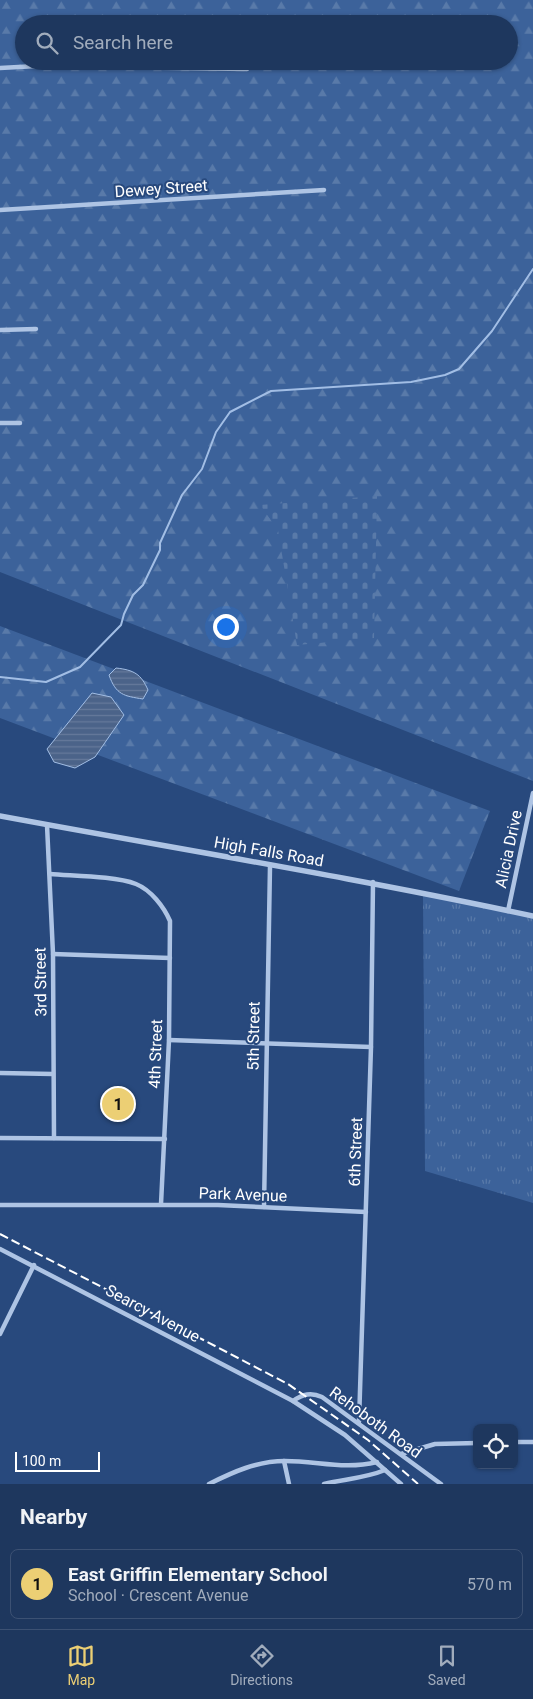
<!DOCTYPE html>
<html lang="en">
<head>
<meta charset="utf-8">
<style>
	body { margin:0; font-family:Roboto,sans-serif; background:#263f64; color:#f1f3f6 }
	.controls { position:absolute; right:15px; bottom:15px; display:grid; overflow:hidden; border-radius:8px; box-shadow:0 1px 4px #0004 }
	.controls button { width:45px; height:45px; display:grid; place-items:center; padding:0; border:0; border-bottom:1px solid #3c5173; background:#1e375e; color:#f1f3f6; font:25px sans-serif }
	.scale { position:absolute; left:15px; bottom:12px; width:85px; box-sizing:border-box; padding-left:5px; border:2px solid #fff; border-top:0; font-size:14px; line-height:18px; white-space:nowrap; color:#fff; -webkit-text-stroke:4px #28497d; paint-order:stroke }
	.you { position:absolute; left:225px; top:626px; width:18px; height:18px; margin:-12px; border:4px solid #fff; border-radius:50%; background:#1a73e8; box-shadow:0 0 0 8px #1a73e833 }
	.badge { display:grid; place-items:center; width:32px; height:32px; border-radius:50%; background:#eccf74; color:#111; font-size:16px; font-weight:700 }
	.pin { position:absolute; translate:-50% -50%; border:2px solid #fff; box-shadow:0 1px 5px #0006 }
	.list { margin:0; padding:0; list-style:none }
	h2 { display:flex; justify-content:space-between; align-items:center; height:65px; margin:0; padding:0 20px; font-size:21px }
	h2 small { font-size:16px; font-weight:400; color:#a1acbc }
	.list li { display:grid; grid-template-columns:32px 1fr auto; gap:15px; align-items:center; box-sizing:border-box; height:70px; margin:0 10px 10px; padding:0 10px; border:1px solid #3c5173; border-radius:8px }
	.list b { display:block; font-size:19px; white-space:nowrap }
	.list p { margin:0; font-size:16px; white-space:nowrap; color:#a1acbc }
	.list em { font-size:16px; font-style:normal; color:#a1acbc }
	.icon { flex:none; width:28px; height:28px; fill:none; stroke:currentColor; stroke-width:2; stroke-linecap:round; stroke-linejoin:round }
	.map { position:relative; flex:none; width:533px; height:1484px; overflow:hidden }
	.search { position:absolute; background:#1e375e; box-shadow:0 1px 4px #0004; left:15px; right:15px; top:15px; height:55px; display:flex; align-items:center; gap:12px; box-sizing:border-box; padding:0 18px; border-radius:28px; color:#a1acbc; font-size:19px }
	.sheet { height:145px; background:#1e375e }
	nav { display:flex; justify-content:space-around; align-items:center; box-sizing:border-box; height:70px; border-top:1px solid #3c5173; background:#1e375e; font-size:14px; color:#a1acbc }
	nav a { display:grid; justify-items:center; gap:2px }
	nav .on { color:#eccf74 }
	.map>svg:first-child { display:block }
	.forest { fill:url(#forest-firs); fill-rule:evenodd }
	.cemetery { fill:url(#cemetery-stones) }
	.park { fill:url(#park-tufts) }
	.water { fill:url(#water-rules); stroke:#a2bee5 }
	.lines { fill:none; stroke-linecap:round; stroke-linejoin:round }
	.stream { stroke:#a2bee5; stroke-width:2 }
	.minor { stroke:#aec4e4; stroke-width:4.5 }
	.tertiary { stroke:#aec4e4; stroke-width:5.5 }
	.rail { stroke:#fff; stroke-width:2; stroke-dasharray:9 4; stroke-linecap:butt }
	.labels { text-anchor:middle; stroke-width:4; stroke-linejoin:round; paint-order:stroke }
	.street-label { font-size:16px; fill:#fff; stroke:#28497d }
</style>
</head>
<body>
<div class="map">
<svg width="533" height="1484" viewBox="0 0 533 1484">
	<defs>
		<pattern id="forest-firs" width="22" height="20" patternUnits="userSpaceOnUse" patternTransform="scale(1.25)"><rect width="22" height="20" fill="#3c629a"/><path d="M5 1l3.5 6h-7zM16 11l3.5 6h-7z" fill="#597aa9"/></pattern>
		<pattern id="cemetery-stones" width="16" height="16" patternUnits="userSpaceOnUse" patternTransform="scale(1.25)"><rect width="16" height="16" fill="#3c629a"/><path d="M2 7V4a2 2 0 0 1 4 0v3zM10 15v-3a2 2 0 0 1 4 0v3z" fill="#597aa9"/></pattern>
		<pattern id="park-tufts" width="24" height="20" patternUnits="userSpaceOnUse" patternTransform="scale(1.25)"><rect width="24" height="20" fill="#3c629a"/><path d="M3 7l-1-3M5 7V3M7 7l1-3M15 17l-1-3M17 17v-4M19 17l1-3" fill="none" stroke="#597aa9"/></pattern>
		<pattern id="water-rules" width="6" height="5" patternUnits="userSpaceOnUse" patternTransform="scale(1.25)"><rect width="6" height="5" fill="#4b6389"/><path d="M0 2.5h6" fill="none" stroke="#667a9b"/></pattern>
	</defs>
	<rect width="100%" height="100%" fill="#28497d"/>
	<g class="forest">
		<path d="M0,0H533V781L0,572ZM24,24H509V61H24Z"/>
		<polygon points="0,626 490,811 459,891 0,718"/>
	</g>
	<polygon class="cemetery" points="377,496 374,638 297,645 278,530 260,505"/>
	<polygon class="park" points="423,895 533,918 533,1203 425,1171"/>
	<g class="water">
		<path d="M116,668C134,670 141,674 148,690L143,699C124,696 116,695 109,675Z"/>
		<polygon points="92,693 111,697 124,715 95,757 75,768 54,762 47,749"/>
	</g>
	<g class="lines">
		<polyline class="stream" points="0,677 46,682 80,667 121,625 124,614 133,595 143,585 160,550 160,543 182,495 202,469 216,432 230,412 271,391 411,382 445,375 459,369 492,331 533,269"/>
		<g class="minor">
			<polyline points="0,68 37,66 247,69"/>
			<polyline points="0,210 324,190"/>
			<polyline points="0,330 36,329"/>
			<polyline points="0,423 20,423"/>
			<polyline points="47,825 53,954 54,1138"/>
			<path d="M50,874C73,876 115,876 136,884C151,890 164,907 170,921L169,1040L161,1204"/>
			<polyline points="508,911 533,793"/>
			<polyline points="53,954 170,958"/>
			<polyline points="169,1040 371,1047"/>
			<polyline points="0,1073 53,1074"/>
			<polyline points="0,1138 165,1139"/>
			<polyline points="0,1205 218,1205 366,1212"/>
			<polyline points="264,1207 270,866"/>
			<polyline points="0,1249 293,1401 345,1435 401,1484"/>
			<polyline points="0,1334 34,1265"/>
			<path d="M293,1401C303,1394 311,1392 322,1397L441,1484"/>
			<polyline points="359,1422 371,1047 373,882"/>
			<polyline points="514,1442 533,1442"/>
			<polyline points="401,1454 435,1444 477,1443"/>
			<polyline points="284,1461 289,1484"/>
			<path d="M209,1484C233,1472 257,1461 285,1461C318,1461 344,1470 377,1462"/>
			<path d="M324,1484C345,1479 366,1478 385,1470"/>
		</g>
		<path class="tertiary" d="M0,816C178,849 356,878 533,916"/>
		<polyline class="rail" points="0,1234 288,1384 368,1440 418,1484"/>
	</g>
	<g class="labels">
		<g class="street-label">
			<text transform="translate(161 188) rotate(-4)" y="6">Dewey Street</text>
			<text transform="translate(508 849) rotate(-78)" y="6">Alicia Drive</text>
			<text transform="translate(269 851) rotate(10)" y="6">High Falls Road</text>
			<text transform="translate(40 982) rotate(-91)" y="6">3rd Street</text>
			<text transform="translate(253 1036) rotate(-89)" y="6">5th Street</text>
			<text transform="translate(155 1054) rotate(-88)" y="6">4th Street</text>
			<text transform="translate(355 1152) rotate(-88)" y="6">6th Street</text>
			<text transform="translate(243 1194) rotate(2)" y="6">Park Avenue</text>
			<text transform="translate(153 1313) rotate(28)" y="6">Searcy Avenue</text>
			<text transform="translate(376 1422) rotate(36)" y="6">Rehoboth Road</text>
		</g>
	</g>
</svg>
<div class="controls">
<button><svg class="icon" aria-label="locate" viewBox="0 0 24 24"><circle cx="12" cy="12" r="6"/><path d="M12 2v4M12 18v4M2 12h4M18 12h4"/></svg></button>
</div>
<div class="scale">100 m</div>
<div class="you"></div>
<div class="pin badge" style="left:118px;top:1104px">1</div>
<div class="search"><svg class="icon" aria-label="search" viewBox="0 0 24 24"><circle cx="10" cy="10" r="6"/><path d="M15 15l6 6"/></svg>Search here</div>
</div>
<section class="sheet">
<h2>Nearby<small></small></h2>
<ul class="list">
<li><span class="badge">1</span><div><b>East Griffin Elementary School</b><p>School · Crescent Avenue</p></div><em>570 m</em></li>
</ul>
</section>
<nav>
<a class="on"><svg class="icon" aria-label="map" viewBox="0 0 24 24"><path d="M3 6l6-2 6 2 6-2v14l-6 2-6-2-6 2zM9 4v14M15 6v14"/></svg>Map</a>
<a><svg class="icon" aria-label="directions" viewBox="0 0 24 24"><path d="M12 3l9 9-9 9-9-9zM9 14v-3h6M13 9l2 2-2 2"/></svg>Directions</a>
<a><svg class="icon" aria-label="saved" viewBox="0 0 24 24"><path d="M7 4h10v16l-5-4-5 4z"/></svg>Saved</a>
</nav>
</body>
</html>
